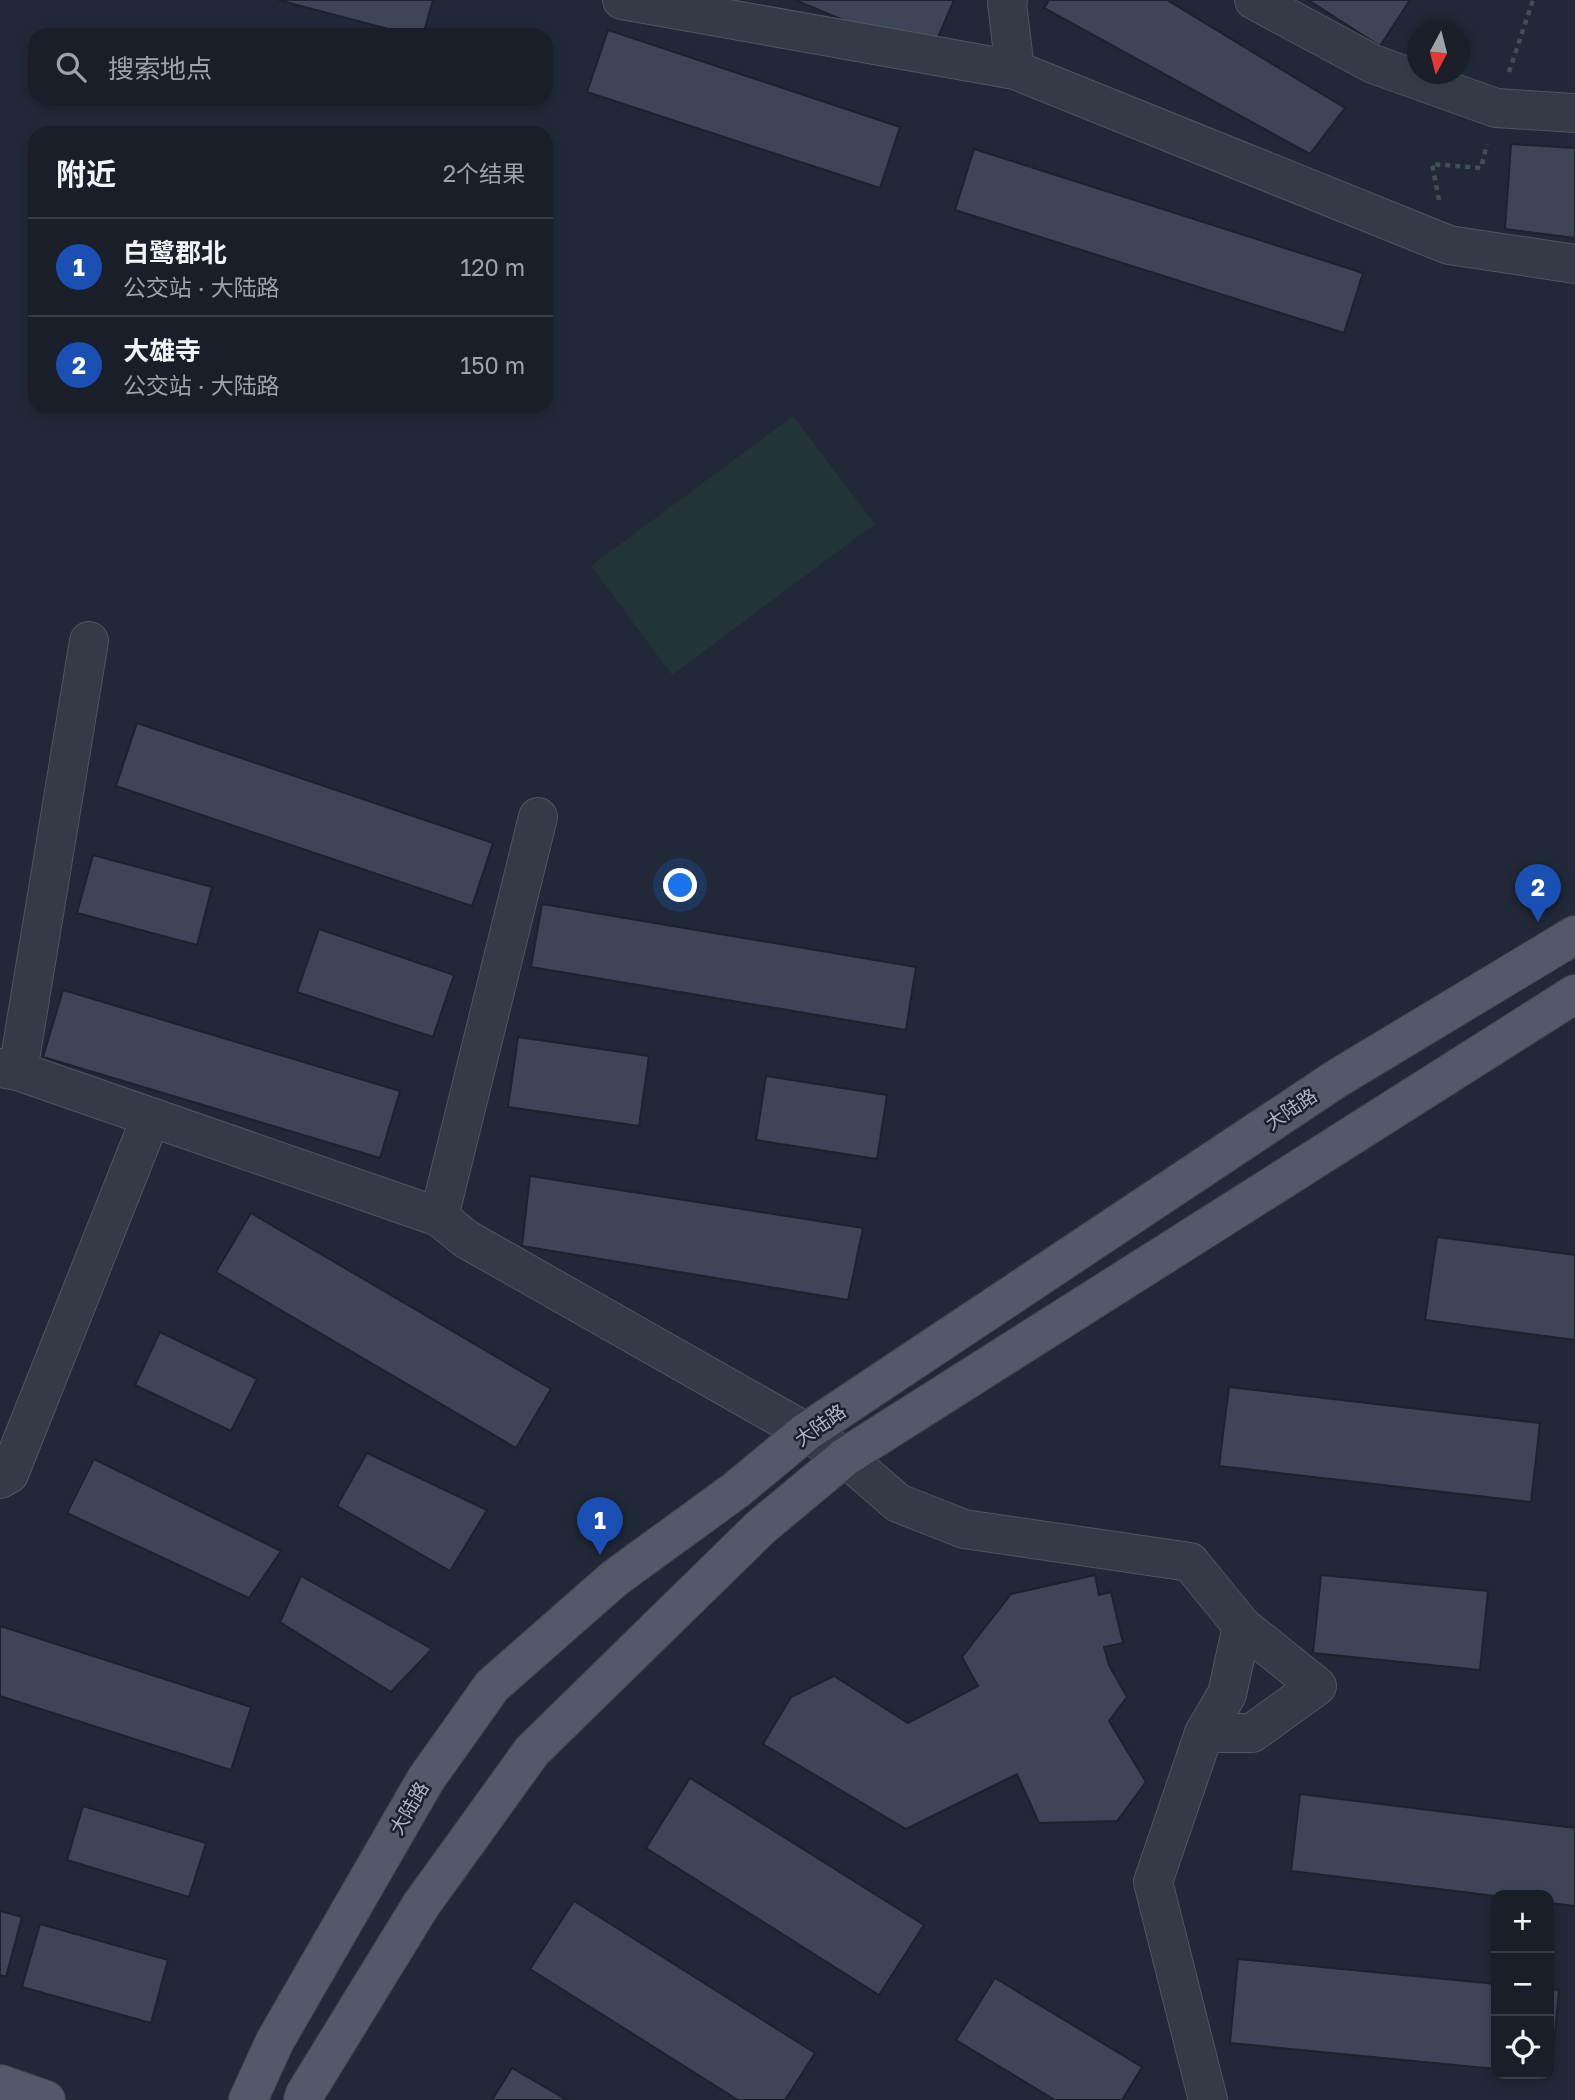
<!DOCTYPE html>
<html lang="zh">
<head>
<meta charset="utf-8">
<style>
	body { margin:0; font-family:"Golos Text","Noto Sans SC",sans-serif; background:#222731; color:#f1f3f6 }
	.controls { position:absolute; right:21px; bottom:21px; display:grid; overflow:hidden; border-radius:14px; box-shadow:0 4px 10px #0003 }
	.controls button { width:63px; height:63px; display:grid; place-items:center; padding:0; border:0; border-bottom:2px solid #373c46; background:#191e29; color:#f1f3f6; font:35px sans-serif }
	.compass { position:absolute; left:1407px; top:21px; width:63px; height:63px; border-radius:50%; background:#191e29; box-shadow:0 4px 10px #0003; rotate:187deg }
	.you { position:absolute; left:681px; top:886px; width:24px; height:24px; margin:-18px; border:5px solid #fff; border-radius:50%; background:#1a73e8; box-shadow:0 0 0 10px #1a73e833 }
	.badge { display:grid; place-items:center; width:46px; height:46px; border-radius:50%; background:#2563eb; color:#fff; font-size:23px; font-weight:700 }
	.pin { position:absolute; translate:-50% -58px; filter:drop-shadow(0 2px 4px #0008) }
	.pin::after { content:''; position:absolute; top:37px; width:24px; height:21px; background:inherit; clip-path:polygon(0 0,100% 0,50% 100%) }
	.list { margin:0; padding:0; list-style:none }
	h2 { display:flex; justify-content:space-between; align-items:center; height:91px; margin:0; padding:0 28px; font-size:30px }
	h2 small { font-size:23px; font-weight:400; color:#9fa2a8 }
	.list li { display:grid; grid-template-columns:46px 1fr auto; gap:21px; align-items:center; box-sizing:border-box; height:98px; padding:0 28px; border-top:2px solid #373c46 }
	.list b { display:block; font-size:26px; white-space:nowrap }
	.list p { margin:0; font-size:23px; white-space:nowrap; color:#9fa2a8 }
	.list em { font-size:23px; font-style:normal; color:#9fa2a8 }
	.icon { flex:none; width:38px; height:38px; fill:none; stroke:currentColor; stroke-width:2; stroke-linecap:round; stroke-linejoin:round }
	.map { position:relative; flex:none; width:1575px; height:2100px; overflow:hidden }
	.search { position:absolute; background:#191e29; box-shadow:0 4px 10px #0003; left:28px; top:28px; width:525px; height:77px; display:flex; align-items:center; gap:18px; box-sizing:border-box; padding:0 24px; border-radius:21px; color:#9fa2a8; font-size:26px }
	.panel { position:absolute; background:#191e29; box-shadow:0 4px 10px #0003; left:28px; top:126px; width:525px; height:287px; border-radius:21px }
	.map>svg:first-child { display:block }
	.green { fill:#233438 }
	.building { fill:#3d4657; stroke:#1c222e; stroke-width:2 }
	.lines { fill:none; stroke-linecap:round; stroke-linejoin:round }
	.minor-casing { stroke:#4f5562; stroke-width:40 }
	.major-casing { stroke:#3e4451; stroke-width:40 }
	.path { stroke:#405155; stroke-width:4.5; stroke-dasharray:5 5; stroke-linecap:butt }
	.minor { stroke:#343b47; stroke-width:38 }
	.major { stroke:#525968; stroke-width:38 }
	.labels { text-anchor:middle; stroke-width:5; stroke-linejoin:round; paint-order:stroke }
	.street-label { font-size:19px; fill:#afb5c4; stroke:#1a202c }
</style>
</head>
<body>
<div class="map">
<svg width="1575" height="2100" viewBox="0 0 1575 2100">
	<rect width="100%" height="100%" fill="#212837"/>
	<polygon class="green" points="793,416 875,524 672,675 591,566"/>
	<g class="building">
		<polygon points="278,0 433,0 423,35 411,35"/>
		<polygon points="795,0 954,0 930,56"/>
		<polygon points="1049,0 1167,0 1345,108 1310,154 1044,8"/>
		<polygon points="1308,0 1410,0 1380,46"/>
		<polygon points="608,30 900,127 880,188 587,92"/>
		<polygon points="1511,144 1575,148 1575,238 1505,229"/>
		<polygon points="974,149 1363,273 1344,333 955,210"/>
		<polygon points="137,723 493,843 472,906 116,786"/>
		<polygon points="93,855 212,887 197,945 77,913"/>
		<polygon points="542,904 916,967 906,1030 531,967"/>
		<polygon points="319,929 454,975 433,1037 297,992"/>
		<polygon points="63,990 400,1091 380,1158 43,1057"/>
		<polygon points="518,1037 649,1056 639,1126 508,1107"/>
		<polygon points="766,1076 887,1095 877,1159 756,1140"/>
		<polygon points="530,1176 863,1228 848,1300 522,1246"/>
		<polygon points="251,1213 551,1389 516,1448 216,1272"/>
		<polygon points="1437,1237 1575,1255 1575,1340 1425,1320"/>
		<polygon points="160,1332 257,1379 231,1431 135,1385"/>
		<polygon points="1229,1387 1540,1423 1531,1502 1219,1466"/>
		<polygon points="367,1453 487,1510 450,1571 337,1506"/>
		<polygon points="94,1459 281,1551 249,1598 67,1513"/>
		<polygon points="1095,1575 1099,1595 1111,1592 1123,1643 1104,1647 1109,1665 1127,1697 1109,1721 1146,1782 1117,1821 1039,1823 1017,1774 906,1829 763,1744 791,1697 834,1676 908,1723 978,1686 962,1657 1011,1594"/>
		<polygon points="1321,1575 1488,1591 1480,1670 1313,1653"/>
		<polygon points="301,1576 432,1649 391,1692 280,1622"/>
		<polygon points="0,1626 251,1707 231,1770 0,1696"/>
		<polygon points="690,1778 924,1925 879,1995 646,1848"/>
		<polygon points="1300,1794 1575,1828 1575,1906 1549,1903 1549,1895 1496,1896 1291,1871"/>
		<polygon points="83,1806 206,1843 189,1897 67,1860"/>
		<polygon points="574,1901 815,2053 785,2100 738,2100 530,1969"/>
		<polygon points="0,1911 22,1917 6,1977 0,1975"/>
		<polygon points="40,1924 168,1960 151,2023 22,1987"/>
		<polygon points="1238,1959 1496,1984 1496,2069 1230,2043"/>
		<polygon points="995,1978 1142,2067 1122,2100 1055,2100 956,2040"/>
		<polygon points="1549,1989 1559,1990 1551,2075 1542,2074 1549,2074"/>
		<polygon points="512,2068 567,2100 492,2100"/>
	</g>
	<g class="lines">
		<g class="minor-casing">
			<g id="minor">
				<polyline points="622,0 1015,70 1449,245 1575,264"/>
				<polyline points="1008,0 1007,3 1015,70"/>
				<polyline points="1254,0 1373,64 1496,108 1575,113"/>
				<polyline points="0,1068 18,1071 439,1217 466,1239 806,1432 845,1457 898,1503 964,1529 1190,1562 1242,1626 1317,1686 1252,1733 1204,1733"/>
				<polyline points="18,1071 89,641"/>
				<polyline points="439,1217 538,817"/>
				<polyline points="0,1479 9,1474 151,1117"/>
				<polyline points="1208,2100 1153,1882 1204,1733 1227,1694 1242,1626"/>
			</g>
		</g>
		<g class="major-casing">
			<g id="major">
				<polyline points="0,2084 46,2100"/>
				<polyline points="248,2100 275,2041 426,1779 492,1686 615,1578 736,1490 806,1432 1336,1079 1575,935"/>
				<polyline points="303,2100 305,2094 421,1905 532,1751 761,1527 845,1457 1575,994"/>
			</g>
		</g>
		<g class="path">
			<polyline points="1509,72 1533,0"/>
			<polyline points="1439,200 1432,164 1481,168 1487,144"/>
		</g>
		<use href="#minor" class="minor"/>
		<use href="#major" class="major"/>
	</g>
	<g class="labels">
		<g class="street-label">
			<text transform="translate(1291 1109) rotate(-34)" y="7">大陆路</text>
			<text transform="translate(820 1425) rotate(-35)" y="7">大陆路</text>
			<text transform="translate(409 1808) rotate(-60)" y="7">大陆路</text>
		</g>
	</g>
</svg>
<div class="controls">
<button>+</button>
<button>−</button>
<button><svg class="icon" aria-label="locate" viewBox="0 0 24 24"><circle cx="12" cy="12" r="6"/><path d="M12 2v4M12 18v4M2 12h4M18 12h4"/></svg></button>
</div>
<svg class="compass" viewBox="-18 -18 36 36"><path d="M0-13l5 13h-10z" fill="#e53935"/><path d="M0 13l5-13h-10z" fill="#9fa2a8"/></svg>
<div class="you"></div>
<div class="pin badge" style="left:600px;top:1555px;background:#1a4fb4">1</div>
<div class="pin badge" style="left:1538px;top:922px;background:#1a4fb4">2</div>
<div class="search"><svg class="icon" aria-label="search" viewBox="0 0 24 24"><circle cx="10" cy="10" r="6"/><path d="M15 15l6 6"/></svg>搜索地点</div>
<section class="panel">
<h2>附近<small>2个结果</small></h2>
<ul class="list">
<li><span class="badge" style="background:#1a4fb4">1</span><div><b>白鹭郡北</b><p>公交站 · 大陆路</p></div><em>120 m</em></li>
<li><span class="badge" style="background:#1a4fb4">2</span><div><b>大雄寺</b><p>公交站 · 大陆路</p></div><em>150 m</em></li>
</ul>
</section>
</div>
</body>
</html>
